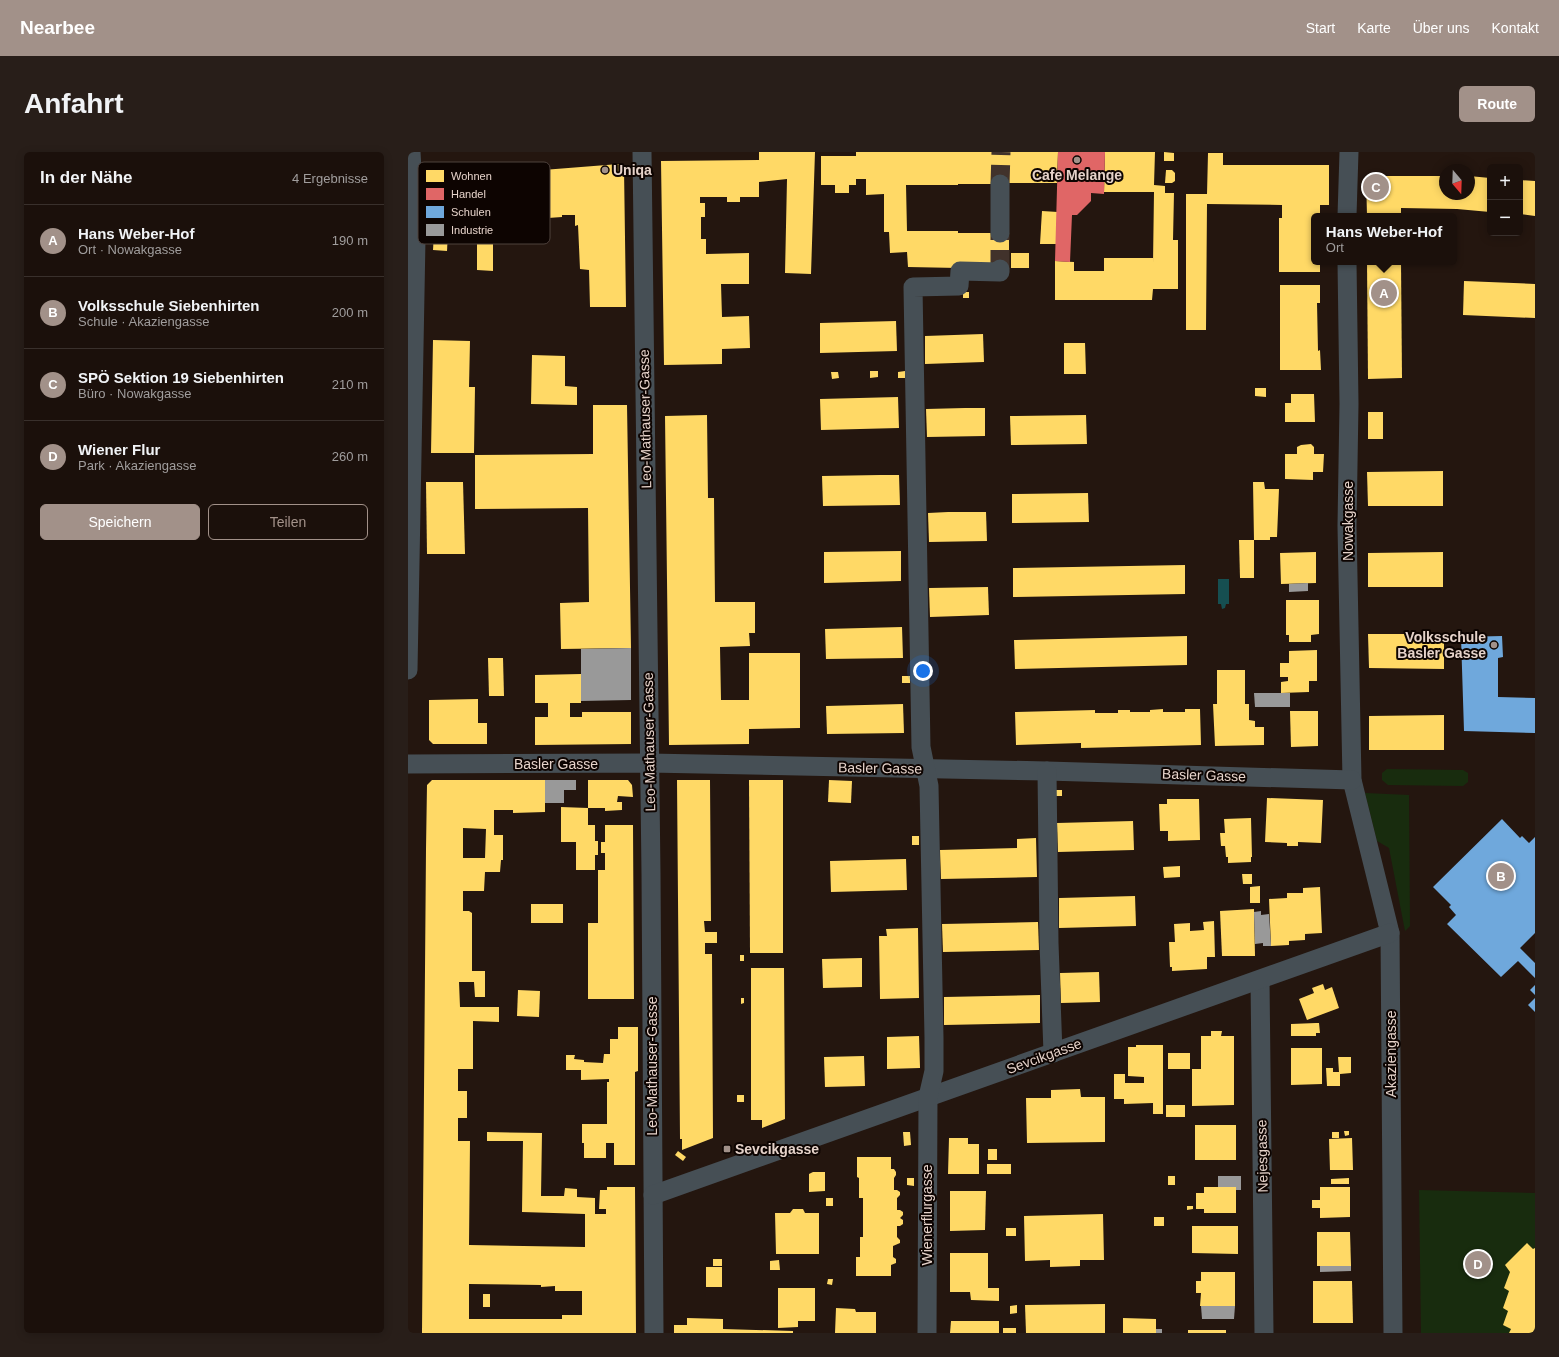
<!DOCTYPE html>
<html lang="de">
<head>
<meta charset="utf-8">
<style>
	body { margin:0; font-family:Arial,sans-serif; background:#281e19; color:#f1f3f6 }
	.controls { position:absolute; right:12px; top:12px; display:grid; overflow:hidden; border-radius:6px; box-shadow:0 2px 10px #0003 }
	.controls button { width:36px; height:36px; display:grid; place-items:center; padding:0; border:0; border-bottom:1px solid #39302c; background:#1b100b; color:#f1f3f6; font:20px sans-serif }
	.compass { position:absolute; left:1031px; top:12px; width:36px; height:36px; border-radius:50%; background:#1b100b; box-shadow:0 2px 10px #0003; rotate:161deg }
	.you { position:absolute; left:515px; top:519px; width:14px; height:14px; margin:-10px; border:3px solid #fff; border-radius:50%; background:#1a73e8; box-shadow:0 0 0 6px #1a73e833 }
	.badge { display:grid; place-items:center; width:26px; height:26px; border-radius:50%; background:#a29189; color:#fff; font-size:13px; font-weight:700 }
	.pin { position:absolute; translate:-50% -50%; border:2px solid #fff; box-shadow:0 1px 4px #0006 }
	.popup { position:absolute; left:903px; top:61px; width:146px; height:52px; box-sizing:border-box; display:grid; place-content:center; border-radius:6px; background:#1b100b; filter:drop-shadow(0 1px 3px #0005); font-size:13px; white-space:nowrap; color:#a09d9d }
	.popup b { font-size:15px; color:#f1f3f6 }
	.popup::after { content:''; position:absolute; left:50%; top:100%; margin-left:-8px; border:8px solid transparent; border-top-color:#1b100b }
	.list { margin:0; padding:0; list-style:none }
	h2 { display:flex; justify-content:space-between; align-items:center; height:52px; margin:0; padding:0 16px; font-size:17px }
	h2 small { font-size:13px; font-weight:400; color:#a09d9d }
	.list li { display:grid; grid-template-columns:26px 1fr auto; gap:12px; align-items:center; box-sizing:border-box; height:72px; padding:0 16px; border-top:1px solid #39302c }
	.list b { display:block; font-size:15px; white-space:nowrap }
	.list p { margin:0; font-size:13px; white-space:nowrap; color:#a09d9d }
	.list em { font-size:13px; font-style:normal; color:#a09d9d }
	.actions { display:flex; gap:8px; padding:12px 16px }
	.actions a { flex:1; padding:9px 0; border:1px solid #a29189; border-radius:6px; text-align:center; font-size:14px; color:#a29189 }
	.actions .main { background:#a29189; color:#fff }
	.map { position:relative; flex:none; width:1127px; height:1181px; overflow:hidden; border-radius:6px }
	header { display:flex; align-items:center; gap:24px; box-sizing:border-box; height:56px; padding:0 20px; background:#a29189; color:#fff }
	header strong { font-size:19px }
	nav { display:flex; gap:22px; margin-inline-start:auto; font-size:14px }
	.intro { display:flex; align-items:center; justify-content:space-between; box-sizing:border-box; height:96px; padding:0 24px }
	h1 { margin:0; font-size:28px }
	.button { padding:10px 18px; border-radius:6px; background:#a29189; color:#fff; font-size:14px; font-weight:700 }
	main { display:flex; gap:24px; padding:0 24px }
	aside { flex:1; background:#1b100b; border-radius:6px; box-shadow:0 2px 10px #0003 }
	.map>svg:first-child { display:block }
	.green { fill:#182c0e }
	.water { fill:#164f51 }
	.homes { fill:#ffd966; fill-rule:evenodd }
	.shops { fill:#e06666 }
	.schools { fill:#6fa8dc }
	.industry { fill:#999 }
	.lines { fill:none; stroke-linecap:round; stroke-linejoin:round }
	.street-tunnel { stroke:#41322b; stroke-width:19; stroke-dasharray:19 10; stroke-linecap:butt }
	.street { stroke:#464f55; stroke-width:19 }
	.poi-dot { fill:#a29189; stroke:#0d0401; stroke-width:1.5 }
	.labels { text-anchor:middle; stroke-width:4; stroke-linejoin:round; paint-order:stroke }
	.poi-label { font-size:14px; font-weight:bold; fill:#e6d3ca; stroke:#0d0401; text-anchor:start }
	.street-label { font-size:14px; fill:#e6d3ca; stroke:#0d0401 }
	.key { fill:#0d0401; stroke:#4e423d; stroke-width:1 }
	.key-label { font-size:11px; fill:#e6d3ca }
</style>
</head>
<body>
<header>
<strong>Nearbee</strong>
<nav><a>Start</a><a>Karte</a><a>Über uns</a><a>Kontakt</a></nav>
</header>
<div class="intro"><h1>Anfahrt</h1><a class="button">Route</a></div>
<main>
<aside>
<h2>In der Nähe<small>4 Ergebnisse</small></h2>
<ul class="list">
<li><span class="badge">A</span><div><b>Hans Weber-Hof</b><p>Ort · Nowakgasse</p></div><em>190 m</em></li>
<li><span class="badge">B</span><div><b>Volksschule Siebenhirten</b><p>Schule · Akaziengasse</p></div><em>200 m</em></li>
<li><span class="badge">C</span><div><b>SPÖ Sektion 19 Siebenhirten</b><p>Büro · Nowakgasse</p></div><em>210 m</em></li>
<li><span class="badge">D</span><div><b>Wiener Flur</b><p>Park · Akaziengasse</p></div><em>260 m</em></li>
</ul>
<div class="actions"><a class="main">Speichern</a><a>Teilen</a></div>
</aside>
<div class="map">
<svg width="1127" height="1181" viewBox="0 0 1127 1181">
	<rect width="100%" height="100%" fill="#24160f"/>
	<g class="green">
		<polygon points="979,617 1055,618 1060,621 1060,630 1055,634 980,633 974,628 974,621"/>
		<polygon points="957,641 1001,643 1002,774 997,779 981,696 969,689"/>
		<polygon points="1011,1038 1127,1041 1127,1181 1013,1181"/>
	</g>
	<polygon class="water" points="810,427 821,427 821,452 818,452 817,456 814,457 813,452 810,452"/>
	<g class="homes">
		<polygon points="351,0 407,0 403,122 377,121 379,27 351,30 351,45 332,45 332,50 319,50 319,45 292,45 292,51 297,51 297,65 293,65 293,87 298,87 298,102 341,101 341,132 313,132 314,165 341,164 342,196 314,197 314,212 256,213 253,9 351,8"/>
		<polygon points="448,0 650,0 649,31 601,31 592,32 550,32 550,33 498,33 499,79 550,79 550,81 601,81 601,117 500,115 499,100 482,101 481,80 476,80 476,42 458,43 458,27 448,27 448,33 441,33 441,41 427,41 427,33 413,33 413,4 448,4"/>
		<polygon points="697,0 747,0 746,33 757,34 757,41 766,41 765,88 770,88 770,137 745,137 744,148 647,148 647,109 666,110 666,119 696,119 696,106 745,106 745,111 746,40 696,40"/>
		<polygon points="756,0 766,1 766,9 756,9"/>
		<polygon points="800,1 815,1 815,13 921,13 921,53 912,53 912,64 906,64 906,110 912,110 912,120 871,120 871,66 874,66 874,53 799,52 798,178 778,178 778,42 799,42"/>
		<polygon points="211,12 216,16 218,155 182,155 181,118 172,117 170,73 167,74 167,63 154,63 154,65 140,66 140,55 84,59 84,22"/>
		<polygon points="758,18 764,18 767,21 767,29 764,31 757,31"/>
		<polygon points="958,24 1037,24 1037,42 1061,42 1061,24 1082,26 1082,60 1049,57 993,56 993,64 959,64"/>
		<polygon points="1112,28 1127,29 1127,64 1112,62"/>
		<polygon points="634,59 650,60 648,92 632,92"/>
		<polygon points="26,80 40,80 39,99 25,98"/>
		<polygon points="69,92 85,92 85,119 69,118"/>
		<rect x="603" y="101" width="18" height="15"/>
		<polygon points="959,110 993,110 994,226 960,227"/>
		<polygon points="1056,129 1127,132 1127,166 1055,163"/>
		<polygon points="872,133 912,133 912,151 909,151 910,199 912,198 913,218 872,218"/>
		<rect x="555" y="140" width="6" height="6"/>
		<polygon points="488,169 489,199 412,201 412,171"/>
		<polygon points="575,182 576,210 517,212 517,184"/>
		<polygon points="25,188 62,189 61,235 67,235 66,301 23,301"/>
		<polygon points="656,191 677,191 678,222 656,222"/>
		<polygon points="124,203 157,204 157,234 169,235 169,253 123,252"/>
		<polygon points="462,219 470,219 470,225 462,226"/>
		<polygon points="497,219 497,226 490,226 490,220"/>
		<polygon points="423,220 430,220 431,226 424,227"/>
		<polygon points="847,236 858,236 858,245 847,244"/>
		<polygon points="883,242 906,242 907,270 877,270 877,251 883,251"/>
		<polygon points="490,245 491,276 413,278 412,247"/>
		<polygon points="185,253 219,253 223,496 153,497 152,451 181,450 180,356 67,357 67,303 185,302"/>
		<polygon points="557,256 577,256 577,284 519,285 518,257"/>
		<rect x="960" y="260" width="15" height="27"/>
		<polygon points="299,263 300,346 306,346 307,450 347,450 347,481 341,481 342,494 312,495 313,548 341,548 341,501 392,501 392,576 341,577 341,592 261,593 257,264"/>
		<polygon points="678,263 679,292 603,293 602,264"/>
		<polygon points="903,292 906,295 906,302 916,302 915,320 905,320 905,328 877,327 877,302 889,302 889,295 893,293"/>
		<polygon points="1035,319 1035,354 960,354 959,320"/>
		<polygon points="472,323 491,323 492,353 415,354 414,324"/>
		<polygon points="18,330 55,330 57,402 19,402"/>
		<polygon points="845,330 856,330 857,337 871,337 869,385 862,385 862,388 846,388"/>
		<polygon points="680,341 681,370 604,371 604,342"/>
		<polygon points="540,360 578,360 579,389 521,390 520,361"/>
		<polygon points="831,388 846,388 846,426 832,426"/>
		<polygon points="493,399 493,429 416,431 416,400"/>
		<polygon points="908,400 908,431 873,432 872,401"/>
		<polygon points="1035,400 1035,435 960,435 960,401"/>
		<polygon points="777,413 777,442 605,445 605,416"/>
		<polygon points="580,435 581,463 522,465 521,436"/>
		<polygon points="878,448 911,448 911,482 903,483 903,490 881,490 881,483 878,483"/>
		<polygon points="494,475 495,506 418,507 417,477"/>
		<polygon points="960,482 1036,482 1036,517 961,516"/>
		<polygon points="779,484 779,513 607,517 606,488"/>
		<polygon points="909,498 909,529 901,529 901,540 873,541 873,530 880,529 880,525 872,525 872,511 881,511 881,499"/>
		<polygon points="80,506 95,506 96,544 81,544"/>
		<polygon points="809,518 837,518 837,552 841,552 841,568 847,569 847,575 856,575 856,593 807,594 805,552 809,552"/>
		<polygon points="173,522 173,551 162,551 162,565 174,565 174,560 223,560 223,592 127,593 127,565 140,565 140,551 127,551 127,523"/>
		<rect x="494" y="524" width="8" height="7"/>
		<polygon points="70,547 70,571 79,571 79,592 25,592 21,588 21,548"/>
		<polygon points="495,552 496,581 419,582 418,554"/>
		<polygon points="755,557 755,560 777,560 777,557 792,557 793,593 673,596 673,591 608,593 607,560 687,558 687,561 710,561 710,558 722,558 722,560 742,560 742,558"/>
		<polygon points="882,559 910,559 910,594 883,595"/>
		<polygon points="1036,563 1036,598 961,598 961,564"/>
		<path d="M24,628H137V660L105,661V658H86V683H95V708H93L92,720H77L76,739H55V759H61L64,761V819H77V845H67L66,830H51L52,855H91V870L65,869V917H50V939H59V966H50V989H62L61,1093L177,1095V1062L114,1060L115,989H79V980L134,981L133,1044H156L157,1036L169,1037V1045L187,1046V1062H198V1057H191L192,1038H199V1035H227L228,1181H14L18,697L19,633ZM55,676L78,677L77,706H55ZM61,1132L133,1133V1135L147,1134V1139H174V1163H154V1167H61Z"/>
		<polygon points="180,628 220,628 224,633 225,645 210,644 209,650 214,650 214,658 197,659 197,656 180,656"/>
		<polygon points="269,628 302,628 303,769 296,769 297,780 309,780 309,791 297,791 297,802 304,802 305,986 274,998 274,987 272,987"/>
		<polygon points="341,628 375,628 375,801 342,801"/>
		<polygon points="421,628 444,629 443,651 420,650"/>
		<rect x="647" y="638" width="7" height="6"/>
		<polygon points="859,646 915,648 913,691 890,690 890,694 879,694 879,691 857,690"/>
		<polygon points="759,647 791,647 792,688 760,689 760,679 752,679 751,652 759,652"/>
		<polygon points="153,655 180,656 180,673 187,673 187,689 190,689 190,703 187,703 187,718 168,718 168,690 153,690"/>
		<polygon points="843,666 844,705 843,705 843,710 820,711 820,705 818,705 817,694 813,694 812,681 817,681 816,667"/>
		<polygon points="725,669 726,698 650,700 649,671"/>
		<polygon points="197,673 225,673 226,847 180,847 180,771 190,771 190,718 197,718 197,701 193,701 193,690 197,690"/>
		<rect x="504" y="684" width="7" height="9"/>
		<polygon points="628,686 629,725 533,727 532,698 609,696 609,687"/>
		<polygon points="498,707 499,738 423,740 422,709"/>
		<polygon points="772,714 772,725 756,726 755,715"/>
		<polygon points="834,722 844,722 844,732 835,732"/>
		<polygon points="852,734 852,751 842,751 842,735"/>
		<polygon points="912,735 914,781 897,782 897,788 881,789 881,793 863,794 861,747 879,746 879,741 895,741 895,736"/>
		<polygon points="727,744 728,774 651,776 651,746"/>
		<rect x="123" y="752" width="32" height="19"/>
		<polygon points="846,757 847,804 814,804 812,759"/>
		<polygon points="806,769 807,805 799,805 799,817 764,819 764,815 762,815 761,790 767,790 766,772 782,771 782,779 796,778 795,770"/>
		<polygon points="630,770 631,798 535,800 534,772"/>
		<polygon points="510,776 511,846 472,847 471,784 479,784 478,777"/>
		<rect x="332" y="803" width="4" height="6"/>
		<polygon points="454,806 454,835 415,836 414,807"/>
		<polygon points="343,816 376,816 377,967 354,976 354,968 343,968"/>
		<polygon points="691,820 692,850 653,851 652,821"/>
		<polygon points="915,832 917,838 924,835 931,856 899,868 891,847 906,841 904,836"/>
		<polygon points="110,838 132,839 131,865 109,864"/>
		<polygon points="632,843 632,871 536,873 536,845"/>
		<polygon points="333,846 336,846 336,851 333,852"/>
		<polygon points="908,871 911,871 912,881 908,881 908,884 883,884 883,872"/>
		<polygon points="210,875 230,875 230,919 227,920 227,1013 206,1013 206,991 198,991 198,1006 176,1006 176,991 174,991 174,972 199,972 199,930 201,930 201,927 173,928 173,918 158,918 158,903 167,903 166,907 176,908 176,910 195,911 196,902 202,902 202,887 210,887"/>
		<polygon points="803,879 814,879 813,884 826,884 826,953 784,954 784,917 793,917 793,884 803,884"/>
		<polygon points="511,884 512,916 479,917 479,885"/>
		<polygon points="728,893 755,893 755,962 745,962 745,951 716,952 716,947 706,947 706,922 717,922 717,931 736,931 736,925 720,924 720,895 728,895"/>
		<polygon points="883,896 914,896 914,932 883,933"/>
		<rect x="760" y="901" width="22" height="16"/>
		<polygon points="456,904 457,934 417,935 416,905"/>
		<polygon points="930,905 943,905 943,921 932,922 932,934 919,934 918,916 925,916 925,920 931,920"/>
		<polygon points="672,937 673,945 697,945 697,990 619,991 618,946 643,946 643,938"/>
		<rect x="329" y="943" width="7" height="7"/>
		<rect x="758" y="953" width="19" height="12"/>
		<rect x="787" y="973" width="41" height="35"/>
		<polygon points="936,979 941,979 941,983 937,984"/>
		<polygon points="495,980 502,980 503,993 496,994"/>
		<rect x="924" y="980" width="7" height="6"/>
		<polygon points="541,986 560,986 560,992 571,992 571,1022 540,1022"/>
		<polygon points="944,986 945,1018 922,1018 921,987"/>
		<rect x="580" y="997" width="9" height="11"/>
		<polygon points="270,999 278,1005 275,1009 267,1003"/>
		<polygon points="449,1005 483,1005 483,1017 486,1017 488,1020 488,1023 486,1026 486,1038 489,1038 492,1040 492,1043 489,1046 489,1058 492,1058 495,1060 495,1063 492,1066 495,1068 495,1072 492,1074 489,1074 489,1085 492,1088 492,1091 485,1094 485,1105 488,1107 488,1111 483,1113 483,1124 448,1124 448,1105 452,1105 452,1085 455,1085 455,1046 451,1046 451,1026 449,1025"/>
		<rect x="579" y="1012" width="24" height="10"/>
		<polygon points="405,1020 417,1020 417,1039 401,1040 401,1022"/>
		<rect x="760" y="1024" width="7" height="9"/>
		<polygon points="499,1026 506,1026 506,1034 499,1033"/>
		<polygon points="941,1026 941,1032 923,1032 923,1027"/>
		<polygon points="796,1035 828,1035 828,1061 796,1061 796,1057 788,1057 788,1041 796,1041"/>
		<polygon points="912,1035 942,1035 942,1065 912,1066 912,1056 904,1056 904,1048 912,1048"/>
		<polygon points="542,1039 578,1039 577,1078 542,1079"/>
		<rect x="418" y="1046" width="7" height="8"/>
		<polygon points="779,1054 785,1054 785,1057 779,1058"/>
		<polygon points="385,1057 395,1057 397,1061 411,1061 411,1102 368,1102 367,1061 382,1061"/>
		<polygon points="695,1062 696,1108 672,1108 672,1114 642,1115 642,1108 617,1109 616,1064"/>
		<rect x="746" y="1065" width="10" height="9"/>
		<polygon points="784,1074 830,1074 830,1102 784,1101"/>
		<rect x="598" y="1076" width="10" height="8"/>
		<polygon points="909,1080 942,1080 943,1114 909,1114"/>
		<polygon points="1119,1091 1125,1097 1127,1096 1127,1181 1101,1181 1103,1177 1095,1173 1100,1159 1095,1156 1101,1139 1096,1136 1102,1120 1097,1113"/>
		<polygon points="542,1101 580,1101 580,1136 591,1136 591,1149 563,1148 562,1140 542,1140"/>
		<rect x="305" y="1107" width="9" height="7"/>
		<polygon points="371,1108 372,1118 362,1118 362,1109"/>
		<rect x="298" y="1115" width="16" height="20"/>
		<polygon points="793,1120 827,1120 827,1154 792,1154 793,1141 788,1141 788,1129 793,1129"/>
		<polygon points="420,1127 425,1127 424,1133 419,1132"/>
		<polygon points="905,1129 944,1129 945,1171 905,1171"/>
		<polygon points="370,1136 407,1136 407,1169 390,1169 390,1175 370,1176"/>
		<rect x="75" y="1142" width="7" height="13"/>
		<polygon points="697,1152 697,1181 618,1181 617,1153"/>
		<polygon points="609,1153 609,1161 602,1162 602,1154"/>
		<polygon points="428,1156 447,1157 448,1160 468,1160 468,1181 427,1181"/>
		<polygon points="279,1166 315,1167 315,1177 385,1179 385,1181 266,1181 266,1173 279,1173"/>
		<polygon points="715,1166 748,1167 748,1181 715,1181"/>
		<polygon points="543,1169 591,1169 591,1181 542,1181"/>
		<rect x="595" y="1176" width="13" height="5"/>
		<rect x="780" y="1178" width="38" height="3"/>
	</g>
	<g class="shops">
		<polygon points="650,0 697,0 696,42 683,41 683,49 669,63 664,63 662,110 647,109"/>
		<polygon points="84,22 84,55 53,57 53,64 26,65 26,31 30,27"/>
	</g>
	<g class="schools">
		<polygon points="1094,484 1095,505 1090,506 1090,545 1127,546 1127,581 1056,579 1053,485"/>
		<polygon points="1094,667 1112,686 1114,684 1121,691 1127,685 1127,781 1112,796 1127,811 1127,826 1110,809 1093,825 1039,772 1048,763 1041,755 1043,753 1025,735"/>
		<polygon points="1127,833 1127,843 1122,838"/>
		<polygon points="1127,846 1127,860 1120,853"/>
	</g>
	<g class="industry">
		<polygon points="900,431 900,439 881,440 881,432"/>
		<polygon points="223,496 223,548 173,549 173,497"/>
		<polygon points="846,541 882,541 882,555 847,555"/>
		<polygon points="137,628 168,628 168,638 156,638 156,651 137,651"/>
		<polygon points="853,759 853,763 861,762 863,794 855,794 855,791 847,792 846,760"/>
		<polygon points="810,1024 833,1024 833,1038 828,1038 828,1035 810,1035"/>
		<polygon points="912,1114 943,1114 943,1119 912,1120"/>
		<polygon points="793,1154 827,1154 826,1167 794,1167"/>
		<rect x="748" y="1177" width="6" height="4"/>
	</g>
	<g class="lines">
		<g class="street-tunnel">
			<polyline points="592,32 593,0"/>
			<polyline points="592,117 592,81"/>
		</g>
		<g class="street">
			<polyline points="234,0 243,721 246,1181"/>
			<polyline points="939,64 941,0"/>
			<polyline points="592,81 592,32"/>
			<polyline points="939,110 941,252 939,374 944,628 982,781 985,1181"/>
			<polyline points="0,518 8,87 3,0"/>
			<polyline points="0,612 241,611 639,619 944,628"/>
			<polyline points="639,619 641,791 645,901"/>
			<polyline points="852,828 856,1181"/>
			<polyline points="245,1043 982,781"/>
			<polyline points="519,1181 520,945 526,919 526,886 521,634 513,595 505,135 551,134 552,119 592,120 592,117"/>
		</g>
	</g>
	<g class="poi-dot">
		<circle cx="669" cy="8" r="4"/>
		<circle cx="197" cy="18" r="4"/>
		<circle cx="1086" cy="493" r="4"/>
		<rect x="315" y="993" width="8" height="8" rx="2"/>
	</g>
	<g class="labels">
		<g class="poi-label">
			<text x="205" y="23">Uniqa</text>
			<text x="669" y="28" text-anchor="middle">Cafe Melange</text>
			<text x="1078" y="490" text-anchor="end">Volksschule<tspan x="1078" dy="16">Basler Gasse</tspan></text>
			<text x="327" y="1002">Sevcikgasse</text>
		</g>
		<g class="street-label">
			<text transform="translate(237 267) rotate(-91)" y="5">Leo-Mathauser-Gasse</text>
			<text transform="translate(940 369) rotate(-90)" y="5">Nowakgasse</text>
			<text transform="translate(241 590) rotate(-91)" y="5">Leo-Mathauser-Gasse</text>
			<text x="148" y="617">Basler Gasse</text>
			<text transform="translate(472 616) rotate(1)" y="5">Basler Gasse</text>
			<text transform="translate(796 623) rotate(2)" y="5">Basler Gasse</text>
			<text transform="translate(983 902) rotate(-90)" y="5">Akaziengasse</text>
			<text transform="translate(636 904) rotate(-20)" y="5">Sevcikgasse</text>
			<text transform="translate(244 914) rotate(-90)" y="5">Leo-Mathauser-Gasse</text>
			<text transform="translate(854 1004) rotate(-91)" y="5">Nejesgasse</text>
			<text transform="translate(519 1063) rotate(-90)" y="5">Wienerflurgasse</text>
		</g>
	</g>
	<rect x="10" y="10" width="132" height="82" rx="6" class="key"/>
	<rect x="18" y="18" width="18" height="12" fill="#ffd966"/>
	<rect x="18" y="36" width="18" height="12" fill="#e06666"/>
	<rect x="18" y="54" width="18" height="12" fill="#6fa8dc"/>
	<rect x="18" y="72" width="18" height="12" fill="#999"/>
	<g class="key-label">
		<text x="43" y="28">Wohnen</text>
		<text x="43" y="46">Handel</text>
		<text x="43" y="64">Schulen</text>
		<text x="43" y="82">Industrie</text>
	</g>
</svg>
<div class="controls">
<button>+</button>
<button>−</button>
</div>
<svg class="compass" viewBox="-18 -18 36 36"><path d="M0-13l5 13h-10z" fill="#e53935"/><path d="M0 13l5-13h-10z" fill="#a09d9d"/></svg>
<div class="you"></div>
<div class="pin badge" style="left:976px;top:141px">A</div>
<div class="popup"><b>Hans Weber-Hof</b>Ort</div>
<div class="pin badge" style="left:1093px;top:724px">B</div>
<div class="pin badge" style="left:968px;top:35px">C</div>
<div class="pin badge" style="left:1070px;top:1112px">D</div>
</div>
</main>
</body>
</html>
